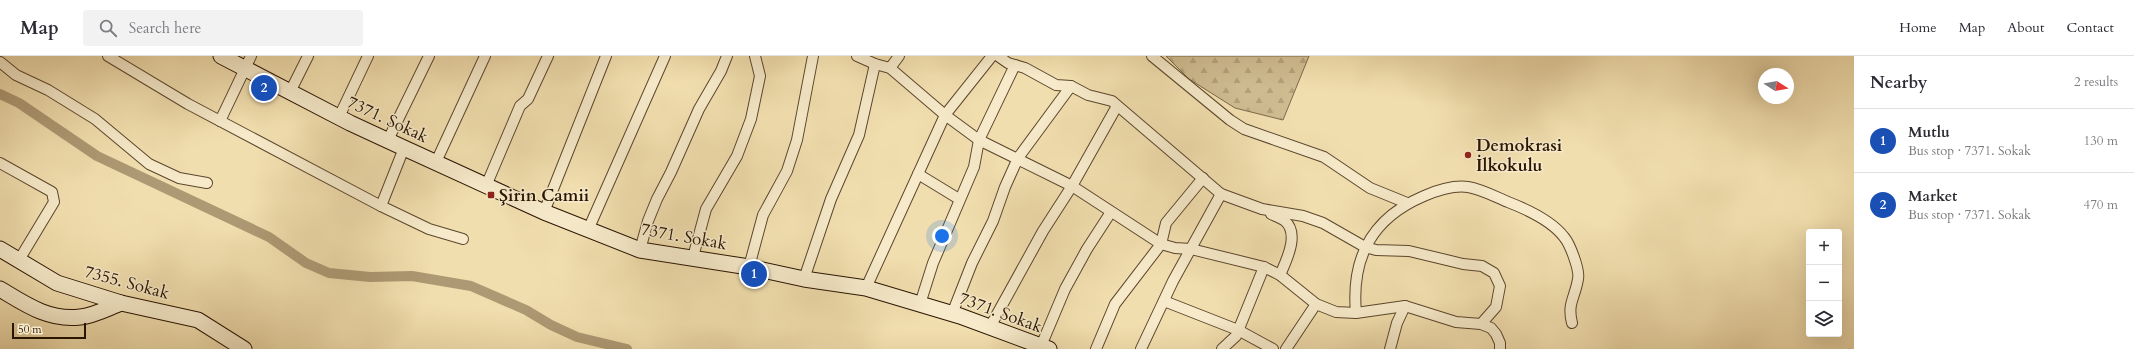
<!DOCTYPE html>
<html lang="en">
<head>
<meta charset="utf-8">
<style>
	body { margin:0; font-family:Cardo,serif; background:#f2f2f3; color:#2b2b33 }
	.controls { position:absolute; right:12px; bottom:12px; display:grid; overflow:hidden; border-radius:4px; box-shadow:0 4px 16px #0002 }
	.controls button { width:36px; height:36px; display:grid; place-items:center; padding:0; border:0; border-bottom:1px solid #e1e1e2; background:#fff; color:#2b2b33; font:20px sans-serif }
	.compass { position:absolute; left:1758px; top:12px; width:36px; height:36px; border-radius:50%; background:#fff; box-shadow:0 4px 16px #0002; rotate:101deg }
	.scale { position:absolute; left:12px; bottom:10px; width:74px; box-sizing:border-box; padding-left:4px; border:2px solid #2a1402; border-top:0; font-size:11px; line-height:14px; white-space:nowrap; color:#2a1402; -webkit-text-stroke:3px #f6eaca; paint-order:stroke }
	.you { position:absolute; left:942px; top:180px; width:14px; height:14px; margin:-10px; border:3px solid #fff; border-radius:50%; background:#1a73e8; box-shadow:0 0 0 6px #1a73e833 }
	.badge { display:grid; place-items:center; width:26px; height:26px; border-radius:50%; background:#d93025; color:#fff; font-size:13px; font-weight:700 }
	.pin { position:absolute; translate:-50% -50%; border:2px solid #fff; box-shadow:0 1px 4px #0006 }
	.list { margin:0; padding:0; list-style:none }
	h2 { display:flex; justify-content:space-between; align-items:center; height:52px; margin:0; padding:0 16px; font-size:17px }
	h2 small { font-size:13px; font-weight:400; color:#7c7c81 }
	.list li { display:grid; grid-template-columns:26px 1fr auto; gap:12px; align-items:center; box-sizing:border-box; height:64px; padding:0 16px; border-top:1px solid #e1e1e2 }
	.list b { display:block; font-size:15px; white-space:nowrap }
	.list p { margin:0; font-size:13px; white-space:nowrap; color:#7c7c81 }
	.list em { font-size:13px; font-style:normal; color:#7c7c81 }
	.icon { flex:none; width:22px; height:22px; fill:none; stroke:currentColor; stroke-width:2; stroke-linecap:round; stroke-linejoin:round }
	.map { position:relative; flex:none; width:1854px; height:293px; overflow:hidden }
	header { display:flex; align-items:center; gap:24px; box-sizing:border-box; height:56px; padding:0 20px; background:#fff; border-bottom:1px solid #e1e1e2 }
	header strong { font-size:19px }
	nav { display:flex; gap:22px; margin-inline-start:auto; font-size:14px }
	.search { width:280px; height:36px; background:#f2f2f3; display:flex; align-items:center; gap:10px; box-sizing:border-box; padding:0 14px; border-radius:4px; color:#7c7c81; font-size:15px }
	main { display:flex }
	aside { flex:1; background:#fff }
	.map>svg:first-child { display:block }
	.forest { fill:url(#forest-firs); stroke:#7c684a }
	.lines { fill:none; stroke-linecap:round; stroke-linejoin:round }
	.canal { stroke:#ad9974; stroke-width:10 }
	.street-casing { stroke:#5c462d; stroke-width:12 }
	.secondary-casing { stroke:#2a1402; stroke-width:17 }
	.street { stroke:#f6eaca; stroke-width:10 }
	.secondary { stroke:#f6eaca; stroke-width:15 }
	.poi-dot { fill:#8f2418; stroke:#f6eaca; stroke-width:1.5 }
	.labels { text-anchor:middle; stroke-width:3; stroke-linejoin:round; paint-order:stroke }
	.street-label { font-size:17px; fill:#2a1402; stroke:#f6eaca }
	.poi-label { font-size:17px; font-weight:bold; fill:#2a1402; stroke:#f6eaca; text-anchor:start }
</style>
</head>
<body>
<header>
<strong>Map</strong>
<div class="search"><svg class="icon" aria-label="search" viewBox="0 0 24 24"><circle cx="10" cy="10" r="6"/><path d="M15 15l6 6"/></svg>Search here</div>
<nav><a>Home</a><a>Map</a><a>About</a><a>Contact</a></nav>
</header>
<main>
<div class="map">
<svg width="1854" height="293" viewBox="0 0 1854 293">
	<defs>
		<pattern id="forest-firs" width="22" height="20" patternUnits="userSpaceOnUse"><rect width="22" height="20" fill="#cfbc91"/><path d="M5 1l3.5 6h-7zM16 11l3.5 6h-7z" fill="#b2a17b"/></pattern>
	</defs>
	<rect width="100%" height="100%" fill="#f1deae"/>
	<filter id="stains"><feTurbulence type="fractalNoise" baseFrequency=".005" numOctaves="4"/><feColorMatrix values="0 0 0 0 .2 0 0 0 0 .09 0 0 0 0 .02 0 0 0 .5 -.17"/></filter>
	<radialGradient id="worn" r=".72"><stop offset=".6" stop-color="#630" stop-opacity="0"/><stop offset="1" stop-color="#630" stop-opacity=".3"/></radialGradient>
	<polygon class="forest" points="1166,0 1309,0 1283,64 1235,52 1189,23"/>
	<g class="lines">
		<polyline class="canal" points="0,38 19,47 97,100 269,181 306,207 329,217 370,221 412,220 471,230 526,254 551,269 577,281 627,293"/>
		<g class="street-casing">
			<g id="street">
				<polyline points="108,0 188,48 381,150 404,92"/>
				<polyline points="857,0 875,8 890,12 945,59 979,84 1072,130 1161,188 1175,192 1191,193 1264,211 1280,219 1316,248 1336,256 1356,257 1405,250 1456,266 1481,268 1491,272 1496,278 1500,287 1500,293"/>
				<polyline points="998,0 1008,7 1025,12 1056,29 1071,30 1088,39 1112,45 1221,138 1262,153 1303,160 1323,167 1365,191 1376,194 1409,195 1463,208 1482,210 1494,217 1500,230 1496,251 1481,268"/>
				<polyline points="1152,0 1230,64 1244,73 1324,101 1370,132 1407,147"/>
				<polyline points="0,6 16,19 48,34 95,63 149,108 179,122 207,127"/>
				<polyline points="890,12 899,0"/>
				<polyline points="290,36 308,0"/>
				<polyline points="339,61 368,0"/>
				<polyline points="220,65 251,0"/>
				<polyline points="388,84 429,0"/>
				<polyline points="436,106 485,0"/>
				<polyline points="0,107 52,136 54,146 19,204"/>
				<polyline points="918,118 959,143"/>
				<polyline points="486,130 520,50 528,43 548,0"/>
				<polyline points="381,150 429,173 463,183"/>
				<polyline points="544,156 606,0"/>
				<path d="M1271,158C1275,160 1281,162 1285,165C1300,178 1286,205 1280,219"/>
				<polyline points="588,174 665,0"/>
				<polyline points="640,194 648,165 657,143 671,116 699,53 721,15 727,0"/>
				<polyline points="693,201 706,153 737,100 751,63 760,20 755,0"/>
				<polyline points="749,211 763,159 787,115 797,84 813,0"/>
				<polyline points="804,223 831,143 859,79 875,8"/>
				<polyline points="866,232 945,59 992,0"/>
				<polyline points="1164,245 1238,274 1273,293"/>
				<polyline points="920,248 933,207 974,111 979,84 1015,9"/>
				<path d="M1356,257C1351,201 1372,162 1424,140C1438,134 1453,129 1468,131C1481,133 1496,141 1508,146C1526,153 1552,165 1564,181C1570,188 1580,214 1578,223C1575,242 1567,247 1572,267"/>
				<polyline points="952,258 972,207 993,165 1005,131 1018,102 1071,30"/>
				<polyline points="990,271 1043,175 1072,130 1117,50"/>
				<polyline points="1041,290 1065,233 1087,193 1111,156"/>
				<polyline points="1096,293 1115,248 1161,188 1166,167 1203,122"/>
				<polyline points="1141,293 1173,225 1221,138"/>
				<polyline points="1222,293 1236,280 1264,211"/>
				<polyline points="1286,293 1316,248"/>
				<polyline points="1390,293 1397,267 1405,250"/>
			</g>
		</g>
		<g class="secondary-casing">
			<g id="secondary">
				<polyline points="221,0 350,67 404,92 544,156 640,194 749,211 804,223 866,232 960,260 1049,293"/>
				<polyline points="0,193 57,227 121,247 198,264 244,293"/>
				<path d="M0,233C25,248 49,265 80,261C93,260 108,252 121,247"/>
			</g>
		</g>
		<use href="#street" class="street"/>
		<use href="#secondary" class="secondary"/>
	</g>
	<g class="poi-dot">
		<circle cx="1468" cy="99" r="4"/>
		<rect x="487" y="135" width="8" height="8" rx="2"/>
	</g>
	<g class="labels">
		<g class="street-label">
			<text transform="translate(388 63) rotate(25)" y="6">7371. Sokak</text>
			<text transform="translate(684 180) rotate(10)" y="6">7371. Sokak</text>
			<text transform="translate(127 226) rotate(15)" y="6">7355. Sokak</text>
			<text transform="translate(1001 256) rotate(20)" y="6">7371. Sokak</text>
		</g>
		<g class="poi-label">
			<text x="1476" y="95">Demokrasi<tspan x="1476" dy="20">İlkokulu</tspan></text>
			<text x="499" y="145">Şirin Camii</text>
		</g>
	</g>
	<rect width="100%" height="100%" filter="url(#stains)"/>
	<rect width="100%" height="100%" fill="url(#worn)"/>
</svg>
<div class="controls">
<button>+</button>
<button>−</button>
<button><svg class="icon" aria-label="layers" viewBox="0 0 24 24"><path d="M12 4l9 5-9 5-9-5zM3 14l9 5 9-5"/></svg></button>
</div>
<svg class="compass" viewBox="-18 -18 36 36"><path d="M0-13l5 13h-10z" fill="#e53935"/><path d="M0 13l5-13h-10z" fill="#7c7c81"/></svg>
<div class="scale">50 m</div>
<div class="you"></div>
<div class="pin badge" style="left:754px;top:218px;background:#1a4fb4">1</div>
<div class="pin badge" style="left:264px;top:32px;background:#1a4fb4">2</div>
</div>
<aside>
<h2>Nearby<small>2 results</small></h2>
<ul class="list">
<li><span class="badge" style="background:#1a4fb4">1</span><div><b>Mutlu</b><p>Bus stop · 7371. Sokak</p></div><em>130 m</em></li>
<li><span class="badge" style="background:#1a4fb4">2</span><div><b>Market</b><p>Bus stop · 7371. Sokak</p></div><em>470 m</em></li>
</ul>
</aside>
</main>
</body>
</html>
